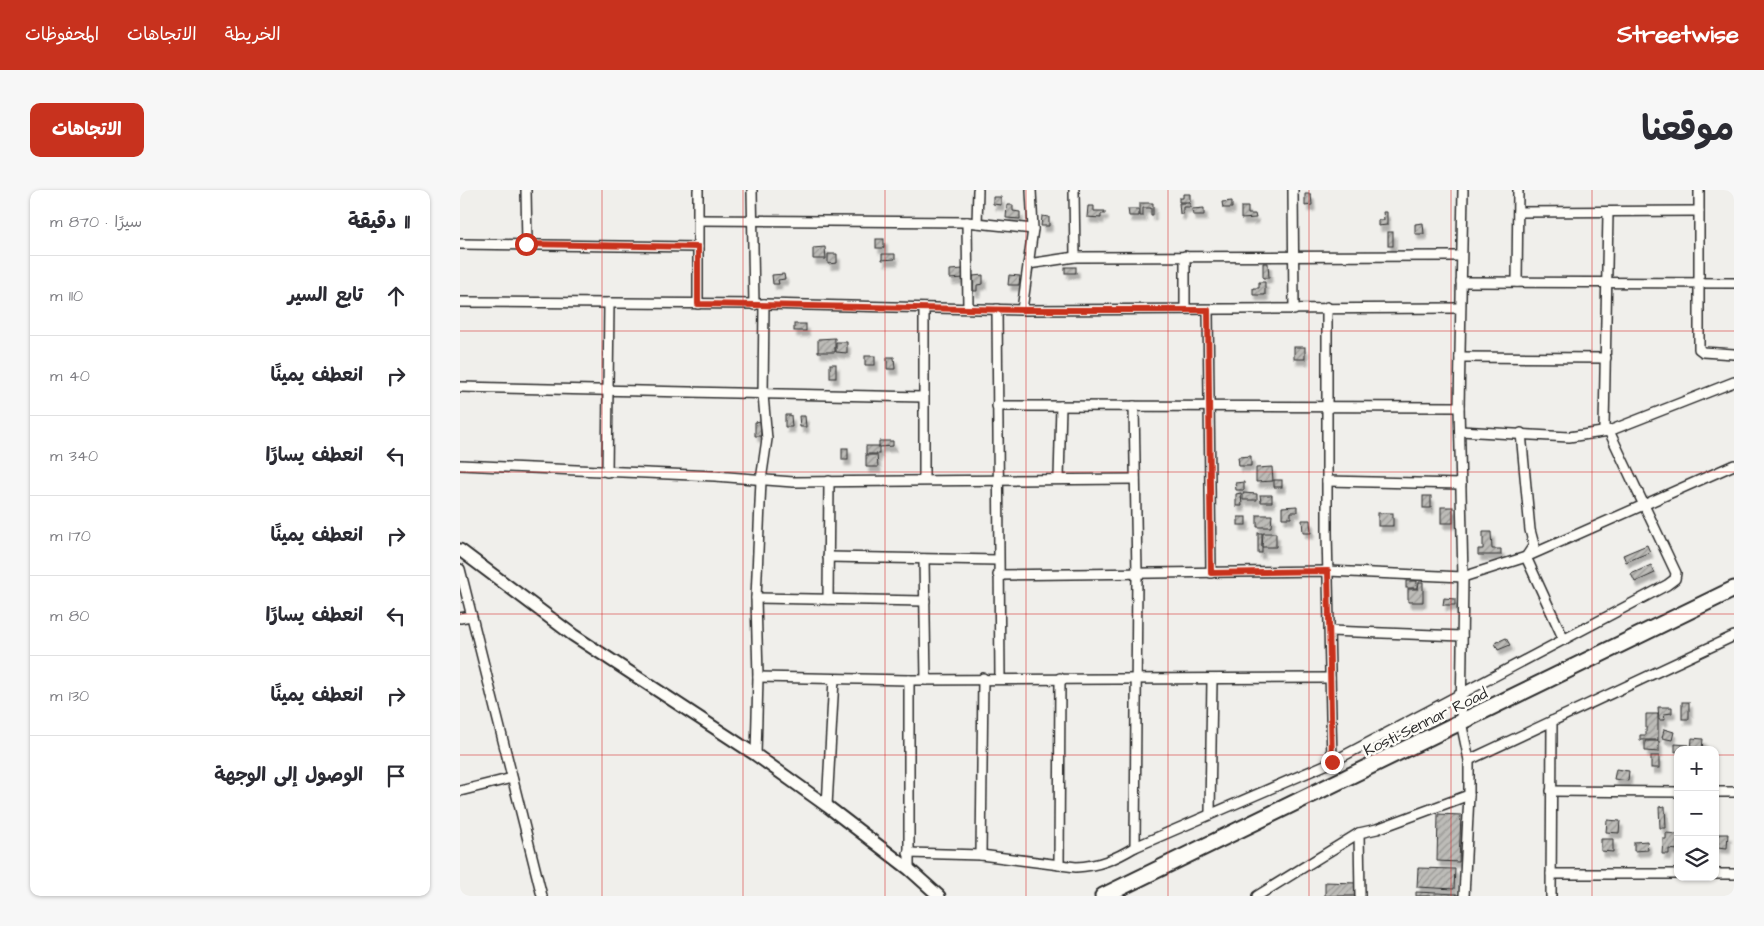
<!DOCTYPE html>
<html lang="ar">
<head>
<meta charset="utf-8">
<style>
	body { margin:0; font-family:"Architects Daughter","Playpen Sans Arabic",sans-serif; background:#f7f7f7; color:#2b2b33; direction:rtl }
	.controls { position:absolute; right:15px; bottom:15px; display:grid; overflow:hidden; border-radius:10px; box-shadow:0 1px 4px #0004 }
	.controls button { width:45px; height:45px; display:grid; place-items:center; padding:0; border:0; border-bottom:1px solid #e1e1e2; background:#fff; color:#2b2b33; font:25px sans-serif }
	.stop { position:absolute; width:15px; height:15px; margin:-11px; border:4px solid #c8321e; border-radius:50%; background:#fff }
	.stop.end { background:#c8321e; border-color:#fff; box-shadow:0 1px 5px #0008 }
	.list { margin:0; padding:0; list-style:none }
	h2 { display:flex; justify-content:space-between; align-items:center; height:65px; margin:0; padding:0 20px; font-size:21px }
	h2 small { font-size:16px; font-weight:400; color:#7c7c81 }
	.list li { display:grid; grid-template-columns:32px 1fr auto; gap:15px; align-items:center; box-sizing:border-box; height:80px; padding:0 20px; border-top:1px solid #e1e1e2 }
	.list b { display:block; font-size:19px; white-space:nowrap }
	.list em { font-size:16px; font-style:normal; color:#7c7c81 }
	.icon { flex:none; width:28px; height:28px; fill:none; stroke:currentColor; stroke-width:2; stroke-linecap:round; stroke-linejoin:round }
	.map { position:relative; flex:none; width:1274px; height:706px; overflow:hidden; direction:ltr; border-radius:10px }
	header { display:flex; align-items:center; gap:30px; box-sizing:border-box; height:70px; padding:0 25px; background:#c8321e; color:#fff }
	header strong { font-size:24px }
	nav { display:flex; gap:28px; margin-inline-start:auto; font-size:18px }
	.intro { display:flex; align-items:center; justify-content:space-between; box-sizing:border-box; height:120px; padding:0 30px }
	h1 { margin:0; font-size:35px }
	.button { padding:12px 22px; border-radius:10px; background:#c8321e; color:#fff; font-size:18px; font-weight:700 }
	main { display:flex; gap:30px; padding:0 30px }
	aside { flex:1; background:#fff; border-radius:10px; box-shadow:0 1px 4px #0004 }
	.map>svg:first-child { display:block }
	.building { fill:url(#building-hatch); stroke:#2b2b2b; filter:url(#shadow) }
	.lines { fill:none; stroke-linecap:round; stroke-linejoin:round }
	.minor-casing { stroke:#2b2b2b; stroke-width:12 }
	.tertiary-casing { stroke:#2b2b2b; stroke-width:15 }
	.trunk-casing { stroke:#2b2b2b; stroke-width:19 }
	.minor { stroke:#fdfcf7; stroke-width:9 }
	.tertiary { stroke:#fdfcf7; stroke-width:11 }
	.trunk { stroke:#fdfcf7; stroke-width:15 }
	.route { stroke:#c8321e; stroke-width:6 }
	.grid { fill:none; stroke:#d62828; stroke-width:1; stroke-opacity:0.55 }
	.labels { text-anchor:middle; stroke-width:5; stroke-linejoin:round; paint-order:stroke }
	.street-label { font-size:16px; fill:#2b2b2b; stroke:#fdfcf7 }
</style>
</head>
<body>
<header>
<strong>Streetwise</strong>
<nav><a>الخريطة</a><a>الاتجاهات</a><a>المحفوظات</a></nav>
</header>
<div class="intro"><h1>موقعنا</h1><a class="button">الاتجاهات</a></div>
<main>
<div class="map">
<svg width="1274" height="706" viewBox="0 0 1274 706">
	<defs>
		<pattern id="building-hatch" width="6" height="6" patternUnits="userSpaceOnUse" patternTransform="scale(1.25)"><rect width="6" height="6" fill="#bdbcb8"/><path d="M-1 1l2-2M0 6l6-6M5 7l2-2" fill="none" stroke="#9a9996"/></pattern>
		<filter id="shadow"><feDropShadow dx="3" dy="5.5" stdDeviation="1" flood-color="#0004"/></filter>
	</defs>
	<rect width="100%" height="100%" fill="#f0efeb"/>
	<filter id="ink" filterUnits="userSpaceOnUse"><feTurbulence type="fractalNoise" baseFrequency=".02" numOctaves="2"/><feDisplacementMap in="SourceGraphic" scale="10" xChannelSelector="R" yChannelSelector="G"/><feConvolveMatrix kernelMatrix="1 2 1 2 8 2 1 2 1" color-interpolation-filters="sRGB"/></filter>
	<g filter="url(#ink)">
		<g class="building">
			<polygon points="723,4 730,4 730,12 719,12 719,8 723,8"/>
			<polygon points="845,4 851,4 852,15 845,16"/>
			<polygon points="533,7 541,7 541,15 533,14"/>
			<polygon points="772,11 772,18 763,18 762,12"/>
			<polygon points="680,13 693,13 693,25 691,25 691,18 683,18 683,26 680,26"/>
			<polygon points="719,13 730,13 730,17 723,17 723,24 720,24"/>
			<polygon points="547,15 553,15 553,21 560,22 560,29 546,28"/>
			<polygon points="628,16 634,16 634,21 645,21 645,24 641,24 641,28 627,27"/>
			<polygon points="781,17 788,17 788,24 795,24 796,28 781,29"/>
			<polygon points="744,18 744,25 733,25 732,19"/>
			<polygon points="668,19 679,19 679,26 669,26"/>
			<polygon points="923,22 927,22 927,35 918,36 918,30 924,30"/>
			<polygon points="582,26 589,27 589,36 581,36"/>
			<polygon points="963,33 964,44 955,44 955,34"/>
			<rect x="928" y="42" width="5" height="14"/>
			<rect x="416" y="49" width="8" height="9"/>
			<polygon points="365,57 366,69 353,69 353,58"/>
			<polygon points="368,64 377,64 377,73 368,74"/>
			<polygon points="422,64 435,64 435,69 422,70"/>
			<polygon points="803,73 808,73 809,88 803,88"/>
			<rect x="605" y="77" width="11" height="6"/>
			<polygon points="503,79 504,88 490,89 490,80"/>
			<polygon points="324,84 325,89 318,90 319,94 313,94 312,85"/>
			<polygon points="523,85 523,94 517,95 517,101 513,101 513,86"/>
			<polygon points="549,85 560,86 559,95 548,95"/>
			<polygon points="799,92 805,92 805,105 793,105 793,98 799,98"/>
			<rect x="334" y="134" width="12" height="7"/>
			<polygon points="375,148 375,162 358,162 358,149"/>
			<polygon points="376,152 387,152 387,163 376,162"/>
			<rect x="834" y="157" width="11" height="12"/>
			<rect x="405" y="166" width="10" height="9"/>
			<polygon points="427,167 434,167 435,179 427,179"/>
			<rect x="370" y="174" width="6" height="14"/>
			<polygon points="325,225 331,225 332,237 325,237"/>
			<polygon points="339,226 345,226 346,237 340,237"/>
			<polygon points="301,231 301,246 295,246 295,232"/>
			<polygon points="419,251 433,251 433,256 419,257"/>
			<rect x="406" y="256" width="13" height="8"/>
			<rect x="382" y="258" width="6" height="12"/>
			<polygon points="406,265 417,265 418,277 406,277"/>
			<polygon points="791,266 791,276 779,276 778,267"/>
			<polygon points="812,277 813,291 796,292 796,278"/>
			<rect x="814" y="290" width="8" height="7"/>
			<polygon points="784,292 784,300 776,300 775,293"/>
			<polygon points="781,303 782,316 776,316 776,304"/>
			<polygon points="783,303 797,304 797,310 783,310"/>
			<polygon points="800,305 812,305 812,312 801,312"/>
			<rect x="963" y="306" width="8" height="12"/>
			<polygon points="837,316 837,322 831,322 831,328 822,328 822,317"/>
			<rect x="981" y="317" width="12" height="16"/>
			<rect x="918" y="323" width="15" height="13"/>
			<polygon points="797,325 812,325 811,337 797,337"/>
			<rect x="778" y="327" width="8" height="8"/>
			<polygon points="842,330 850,330 851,343 843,343"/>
			<polygon points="1023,342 1031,342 1032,359 1041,359 1041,365 1018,365 1018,359 1023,359"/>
			<rect x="798" y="343" width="4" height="20"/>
			<polygon points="803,343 816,343 816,357 802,357"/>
			<polygon points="1187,355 1190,362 1166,372 1163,365"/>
			<polygon points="1191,375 1195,383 1175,392 1171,384"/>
			<rect x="946" y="391" width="11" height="7"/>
			<polygon points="959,392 963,392 963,412 948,412 948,399 958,399"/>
			<polygon points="984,408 995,409 995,415 983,415"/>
			<polygon points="1046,448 1050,455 1038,460 1035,453"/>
			<rect x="1222" y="512" width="7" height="17"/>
			<polygon points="1198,517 1212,517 1212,523 1204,524 1205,530 1199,530"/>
			<polygon points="1186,524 1198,524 1198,550 1180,550 1180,545 1186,545"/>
			<polygon points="1204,539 1214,542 1212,550 1202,548"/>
			<polygon points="1232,548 1243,549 1242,560 1231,559"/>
			<polygon points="1185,551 1199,551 1199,562 1185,561"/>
			<polygon points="1215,554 1229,555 1229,560 1215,562"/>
			<rect x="1191" y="566" width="8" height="12"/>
			<polygon points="1156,579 1169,581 1168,591 1154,589"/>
			<polygon points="1205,616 1206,638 1200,638 1199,617"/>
			<polygon points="978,624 1001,625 999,672 977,671"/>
			<polygon points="1147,630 1160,631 1159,643 1146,642"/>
			<polygon points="1206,643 1218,644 1218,660 1209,659 1209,664 1202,664 1203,649 1206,649"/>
			<polygon points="1258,644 1268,644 1267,658 1257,657"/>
			<polygon points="1141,649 1153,649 1153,662 1141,661"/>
			<polygon points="1187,651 1188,660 1174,661 1174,652"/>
			<polygon points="958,678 995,679 994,699 957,697"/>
			<polygon points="865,692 897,693 896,706 865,706"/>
			<polygon points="956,702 997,704 997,706 956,706"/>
		</g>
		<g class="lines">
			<g class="minor-casing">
				<g id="minor">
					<polyline points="66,0 67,55"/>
					<polyline points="292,0 294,115"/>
					<polyline points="614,0 615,67"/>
					<polyline points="833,0 834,120"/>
					<polyline points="1003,0 999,217 1003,387 1001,532 1009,570 1009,605 1004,706"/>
					<polyline points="1239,0 1239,159 1243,162 1274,164"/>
					<polyline points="1058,22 1239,21"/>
					<polyline points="238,30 507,32 573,39"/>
					<polyline points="507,32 508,118"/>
					<polyline points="517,33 518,0"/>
					<polyline points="0,54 238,57"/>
					<polyline points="725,66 725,119"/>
					<polyline points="568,74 615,67 1001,66"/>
					<polyline points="1001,92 1274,93"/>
					<polyline points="1057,92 1058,0"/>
					<polyline points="0,112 304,114 562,120 999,118"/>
					<polyline points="238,114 238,0"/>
					<polyline points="867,117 867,343 872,572"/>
					<polyline points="537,119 540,488"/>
					<polyline points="562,120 573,39 571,0"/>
					<polyline points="748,120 751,383"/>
					<polyline points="1000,167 1146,168"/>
					<polyline points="0,197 463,207"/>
					<polyline points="537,216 999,217"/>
					<polyline points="674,216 677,383 675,657 872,572 1207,395 1215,389 1216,383 1149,241 1144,238 1148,23"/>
					<polyline points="1000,241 1109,247 1149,241 1274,192"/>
					<polyline points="1061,243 1070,340 1074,355 1066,367 1104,450"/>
					<polyline points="0,275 255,286 333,292 675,289"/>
					<polyline points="147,282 149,113"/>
					<polyline points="599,288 601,216"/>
					<polyline points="464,289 464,118"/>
					<polyline points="867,291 1001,294"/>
					<polyline points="368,367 538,370"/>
					<polyline points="464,369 466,490"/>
					<polyline points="0,379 82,706"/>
					<polyline points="538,385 868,381 1003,387 1066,367 1274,275"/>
					<polyline points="296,408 465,411"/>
					<polyline points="368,409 369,291"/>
					<polyline points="0,428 11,426"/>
					<polyline points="870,441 1002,446"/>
					<polyline points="298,487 449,490 870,488"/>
					<polyline points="296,565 298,487 296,408 301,290 307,249 303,205 304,114"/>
					<polyline points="1009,570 1274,446"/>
					<polyline points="0,601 52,588"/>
					<polyline points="1091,601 1218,602"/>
					<polyline points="1255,602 1274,602"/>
					<polyline points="367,616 374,489"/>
					<polyline points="750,623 752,489"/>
					<polyline points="899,643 900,706"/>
					<path d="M448,663L521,665L616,677C639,676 655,669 675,657"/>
					<polyline points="521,665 523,488"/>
					<polyline points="599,675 600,488"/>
					<polyline points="449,679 449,490"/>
					<polyline points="1091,684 1218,684"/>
					<polyline points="1255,684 1274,684"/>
					<polyline points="797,706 899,643 917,639 1009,605"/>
					<polyline points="1091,706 1092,531"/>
				</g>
			</g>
			<g class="tertiary-casing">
				<polyline id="tertiary" points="0,360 113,445 296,565 367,616 449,679 479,706"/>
			</g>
			<g class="trunk-casing">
				<polyline id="trunk" points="643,706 1274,399"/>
			</g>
			<use href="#minor" class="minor"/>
			<use href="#tertiary" class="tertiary"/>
			<use href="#trunk" class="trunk"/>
		</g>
	</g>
	<g class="lines" filter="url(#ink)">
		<polyline class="route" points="66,54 238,57 238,114 562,120 748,120 751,383 868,381 872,572"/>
	</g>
	<path class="grid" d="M142,0V706M283,0V706M425,0V706M566,0V706M708,0V706M849,0V706M991,0V706M1132,0V706M0,141H1274M0,282H1274M0,424H1274M0,565H1218M1255,565H1274"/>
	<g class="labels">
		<g class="street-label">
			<text transform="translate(965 531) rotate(-26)" y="6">Kosti-Sennar Road</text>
		</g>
	</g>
</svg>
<div class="controls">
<button>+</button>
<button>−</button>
<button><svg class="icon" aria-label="layers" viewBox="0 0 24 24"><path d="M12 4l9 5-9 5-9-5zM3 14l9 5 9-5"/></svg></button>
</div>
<div class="stop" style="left:66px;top:54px"></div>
<div class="stop end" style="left:872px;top:572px"></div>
</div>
<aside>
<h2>11 دقيقة<small>سيرًا · 870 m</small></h2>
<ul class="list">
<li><svg class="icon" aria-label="ahead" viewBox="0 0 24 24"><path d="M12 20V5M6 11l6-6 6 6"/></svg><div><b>تابع السير</b></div><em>110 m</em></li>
<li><svg class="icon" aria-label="right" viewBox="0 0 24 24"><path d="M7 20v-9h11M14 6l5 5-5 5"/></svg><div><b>انعطف يمينًا</b></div><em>40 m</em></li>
<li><svg class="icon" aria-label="left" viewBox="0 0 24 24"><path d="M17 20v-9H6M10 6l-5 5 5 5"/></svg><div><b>انعطف يسارًا</b></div><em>340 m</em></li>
<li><svg class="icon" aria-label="right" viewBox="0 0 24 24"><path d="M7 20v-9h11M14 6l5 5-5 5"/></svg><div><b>انعطف يمينًا</b></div><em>170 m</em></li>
<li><svg class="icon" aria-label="left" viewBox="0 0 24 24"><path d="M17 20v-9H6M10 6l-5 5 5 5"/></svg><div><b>انعطف يسارًا</b></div><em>80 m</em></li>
<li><svg class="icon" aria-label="right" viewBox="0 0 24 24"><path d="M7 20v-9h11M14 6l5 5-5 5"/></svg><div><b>انعطف يمينًا</b></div><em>130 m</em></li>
<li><svg class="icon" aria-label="arrive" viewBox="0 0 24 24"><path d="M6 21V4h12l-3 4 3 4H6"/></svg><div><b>الوصول إلى الوجهة</b></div></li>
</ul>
</aside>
</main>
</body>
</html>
